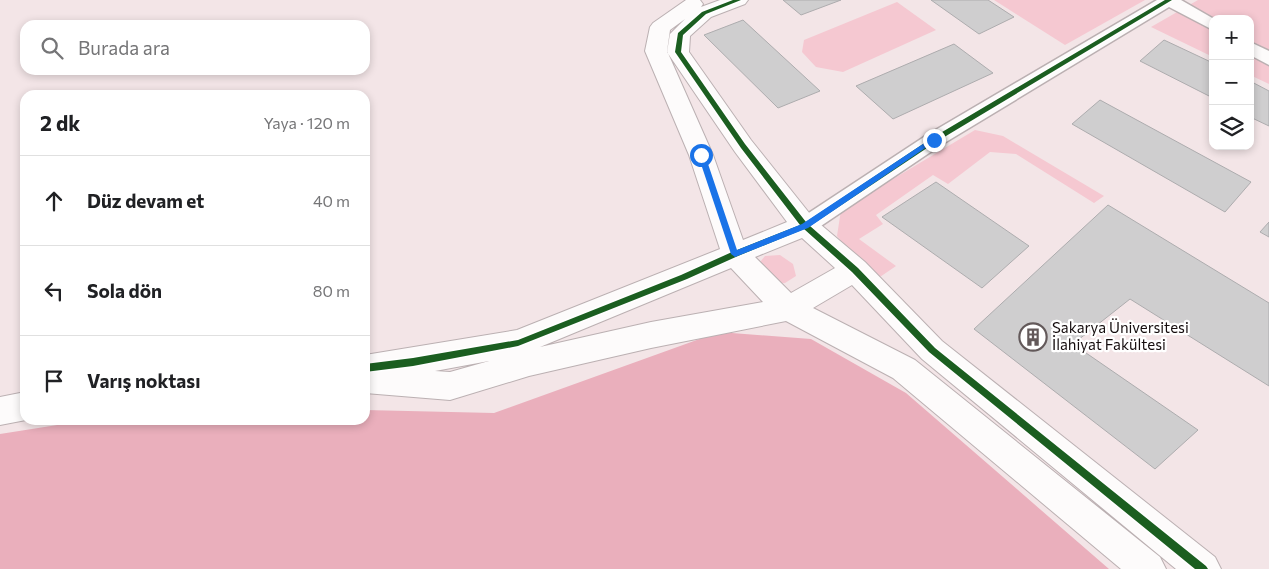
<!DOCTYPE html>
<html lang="tr">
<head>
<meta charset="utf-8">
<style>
	body { margin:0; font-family:Commissioner,sans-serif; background:#f2f2f2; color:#202124 }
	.controls { position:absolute; right:15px; top:15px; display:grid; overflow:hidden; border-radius:10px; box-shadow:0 2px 8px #0003 }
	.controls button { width:45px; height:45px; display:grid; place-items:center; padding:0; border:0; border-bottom:1px solid #e0e0e0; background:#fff; color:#202124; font:25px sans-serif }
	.stop { position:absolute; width:15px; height:15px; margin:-11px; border:4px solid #1a73e8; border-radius:50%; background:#fff }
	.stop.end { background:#1a73e8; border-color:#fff; box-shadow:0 1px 5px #0008 }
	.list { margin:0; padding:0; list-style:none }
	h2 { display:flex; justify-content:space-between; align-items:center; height:65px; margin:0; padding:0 20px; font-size:21px }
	h2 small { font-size:16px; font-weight:400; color:#757577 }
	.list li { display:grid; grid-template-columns:32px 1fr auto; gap:15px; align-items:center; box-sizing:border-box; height:90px; padding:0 20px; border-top:1px solid #e0e0e0 }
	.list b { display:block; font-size:19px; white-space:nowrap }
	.list em { font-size:16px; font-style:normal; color:#757577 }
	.icon { flex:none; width:28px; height:28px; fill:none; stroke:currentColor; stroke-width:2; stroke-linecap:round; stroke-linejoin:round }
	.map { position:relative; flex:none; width:1269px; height:569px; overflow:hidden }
	.search { position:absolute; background:#fff; box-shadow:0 2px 8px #0003; left:20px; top:20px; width:350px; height:55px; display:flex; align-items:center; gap:12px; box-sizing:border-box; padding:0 18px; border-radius:15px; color:#757577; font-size:19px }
	.panel { position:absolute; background:#fff; box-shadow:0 2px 8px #0003; left:20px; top:90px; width:350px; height:335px; border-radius:15px }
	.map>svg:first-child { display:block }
	.green { fill:#f5c8d1 }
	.forest { fill:#eaafbc }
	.building { fill:#cfcecf; stroke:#adacae }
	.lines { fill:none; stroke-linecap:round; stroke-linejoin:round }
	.minor-casing { stroke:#bbb0b2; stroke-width:3 }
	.tertiary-casing { stroke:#bbb0b2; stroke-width:2 }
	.minor { fill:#fdfbfb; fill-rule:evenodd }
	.tertiary { fill:#fdfbfb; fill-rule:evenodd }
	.cycleway-casing { stroke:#fff; stroke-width:3 }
	.cycleway { fill:#1b5e20; fill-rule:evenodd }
	.route { fill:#1a73e8 }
	.labels { text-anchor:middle; stroke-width:4.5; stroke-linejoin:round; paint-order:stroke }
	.poi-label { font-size:15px; fill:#150d0e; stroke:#fff; text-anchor:start }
</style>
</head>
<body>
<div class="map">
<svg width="1269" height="569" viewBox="0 0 1269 569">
	<rect width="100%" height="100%" fill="#f3e5e7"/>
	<g class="green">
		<polygon points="994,0 1145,0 1065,45"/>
		<polygon points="1198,0 1269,0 1269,84 1250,75 1250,19 1213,19 1213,57 1151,27"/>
		<polygon points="897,2 936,30 843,72 816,67 802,52 804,40"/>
		<polygon points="975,130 1003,136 1104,196 1094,203 1016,154 990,152 948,184 933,175 876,215 883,224 859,239 896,266 874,281 837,236 841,210"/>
		<polygon points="780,255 793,264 796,276 785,283 774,284 760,262 765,256"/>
	</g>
	<polygon class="forest" points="719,332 811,339 906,393 1109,569 0,569 0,434 89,420 365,420 365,410 494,413"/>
	<g class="building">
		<polygon points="783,0 841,0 801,15"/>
		<polygon points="931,0 988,0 1014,17 979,34"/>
		<polygon points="743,20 820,91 778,108 704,35"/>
		<polygon points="1164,40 1213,63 1213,98 1140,61"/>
		<polygon points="954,44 993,73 893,119 856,86"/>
		<polygon points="1250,81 1269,91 1269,126 1250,117"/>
		<polygon points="1100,100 1251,182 1225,212 1072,124"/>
		<polygon points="936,182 1029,246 982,288 882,217"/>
		<polygon points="1108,205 1269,303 1269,386 1130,299 1073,344 1198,430 1155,469 974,329"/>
		<polygon points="1269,222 1269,237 1260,232"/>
	</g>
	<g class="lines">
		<g class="minor-casing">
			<g id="minor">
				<polygon points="1157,0 1181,0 1214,19 1213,30 1169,7 941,145 812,232 805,234 798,232 794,226 798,220 927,135"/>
				<polygon points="1250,42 1269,51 1269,65 1250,55"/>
			</g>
		</g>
		<g class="tertiary-casing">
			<g id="tertiary">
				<path d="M686,0H700L703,4L701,7L720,0H748L745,4L711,17L690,36L689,52L751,140L814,219L865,262L942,341L1215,557L1221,569H1176L922,359L852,285L813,308L915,360L1160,557L1166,569H1121L893,378L786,321L651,348L529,376L450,400L365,393V355L517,330L720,249L689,155L645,51L650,27L653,23ZM685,19L670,34L667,52L735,152L787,222L743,240L713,155L667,51L670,30ZM802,238L835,268L791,293L755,257ZM731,268L763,302L651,322L540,347ZM489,361L450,372L435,371Z"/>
				<polygon points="25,392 26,420 0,425 0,397"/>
			</g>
		</g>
		<use href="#minor" class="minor"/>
		<use href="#tertiary" class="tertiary"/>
		<g class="cycleway-casing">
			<polygon id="cycleway" points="733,0 741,0 706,14 683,35 681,52 745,144 806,222 932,138 1165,0 1172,0 936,142 810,226 858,268 935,348 1206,566 1208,569 1195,569 929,352 852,272 804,229 738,256 687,279 518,346 413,366 365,372 365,364 413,358 518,340 681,275 732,252 800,225 741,148 675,52 678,33 702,12"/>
		</g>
		<use href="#cycleway" class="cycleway"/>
	</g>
	<polygon class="route" points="932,138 937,140 808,228 735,257 731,254 698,155 701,152 705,155 737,250 802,224"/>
	<defs>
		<g id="building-ring" transform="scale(1.4375)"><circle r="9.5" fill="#fff" stroke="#63595a" stroke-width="1.5"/><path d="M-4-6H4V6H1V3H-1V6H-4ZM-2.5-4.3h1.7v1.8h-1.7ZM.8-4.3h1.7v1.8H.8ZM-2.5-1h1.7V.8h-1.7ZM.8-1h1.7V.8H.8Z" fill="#63595a"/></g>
	</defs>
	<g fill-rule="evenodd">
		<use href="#building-ring" x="1033" y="337"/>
	</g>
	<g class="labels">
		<g class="poi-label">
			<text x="1052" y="333">Sakarya Üniversitesi<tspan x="1052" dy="17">İlahiyat Fakültesi</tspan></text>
		</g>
	</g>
</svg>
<div class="controls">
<button>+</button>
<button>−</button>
<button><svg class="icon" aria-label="layers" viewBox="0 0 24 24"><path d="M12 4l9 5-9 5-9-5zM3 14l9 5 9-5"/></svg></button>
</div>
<div class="stop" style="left:701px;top:155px"></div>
<div class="stop end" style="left:934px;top:140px"></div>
<div class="search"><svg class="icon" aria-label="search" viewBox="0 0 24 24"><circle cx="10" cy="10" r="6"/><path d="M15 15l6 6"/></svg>Burada ara</div>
<section class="panel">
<h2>2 dk<small>Yaya · 120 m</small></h2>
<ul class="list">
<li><svg class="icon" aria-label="ahead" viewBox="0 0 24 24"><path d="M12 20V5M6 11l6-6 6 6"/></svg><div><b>Düz devam et</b></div><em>40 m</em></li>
<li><svg class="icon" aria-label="left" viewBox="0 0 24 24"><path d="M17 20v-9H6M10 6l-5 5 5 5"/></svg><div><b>Sola dön</b></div><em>80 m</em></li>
<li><svg class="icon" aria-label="arrive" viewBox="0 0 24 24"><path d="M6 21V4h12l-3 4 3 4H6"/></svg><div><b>Varış noktası</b></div></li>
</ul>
</section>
</div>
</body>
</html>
